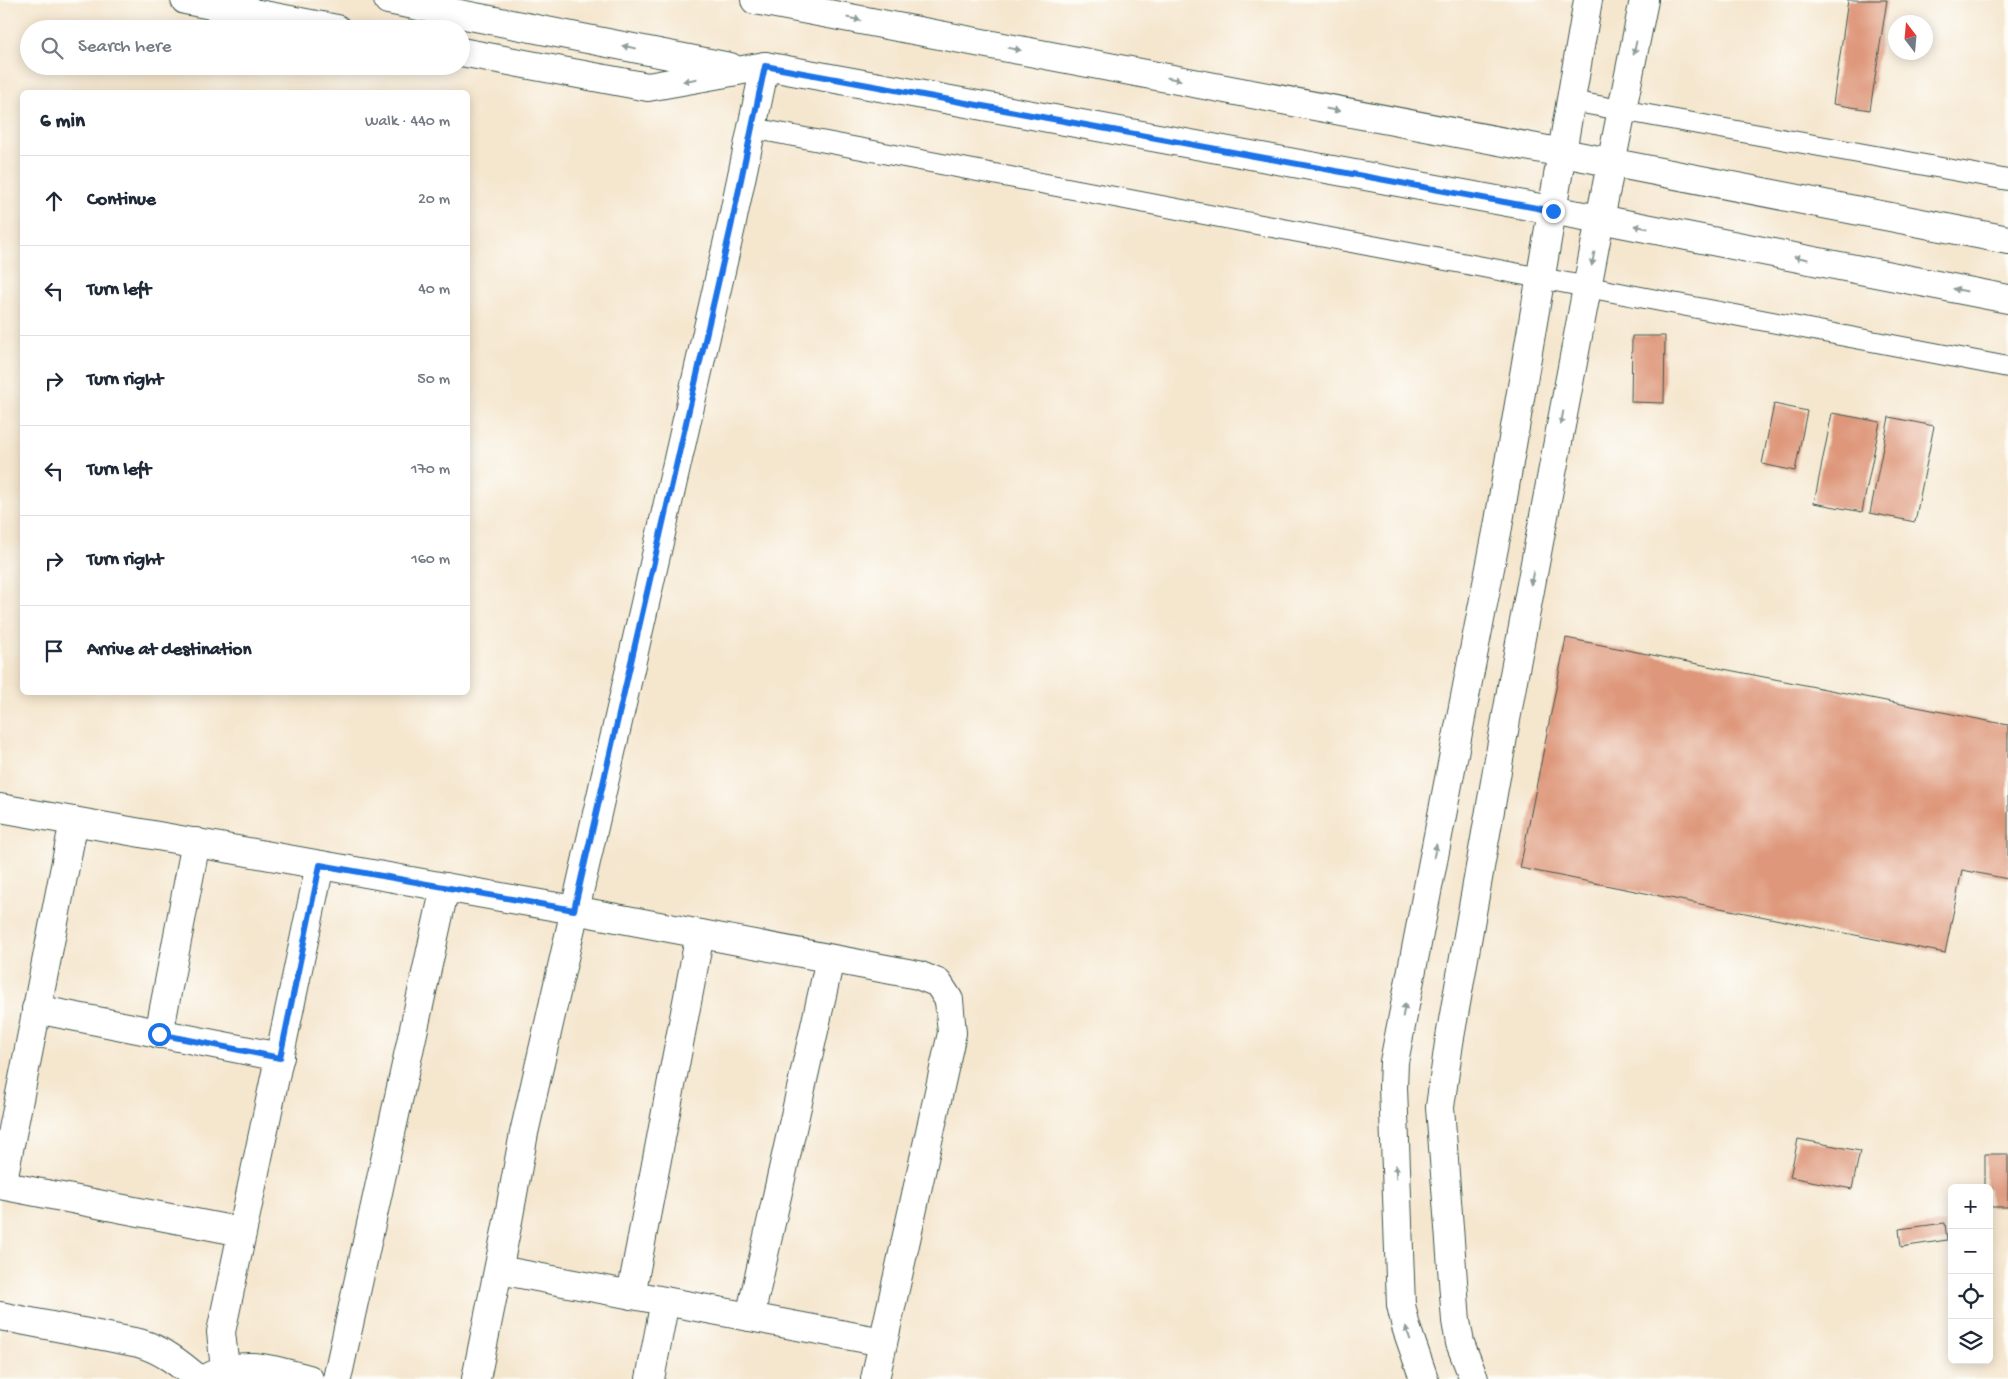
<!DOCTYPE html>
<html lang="en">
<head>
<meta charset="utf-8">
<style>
	body { margin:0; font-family:"Gochi Hand",sans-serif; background:#f6f6f7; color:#1f2937 }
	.controls { position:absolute; right:15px; bottom:15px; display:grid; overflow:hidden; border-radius:8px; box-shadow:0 2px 12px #0003 }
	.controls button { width:45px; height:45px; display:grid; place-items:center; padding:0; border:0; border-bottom:1px solid #e0e1e3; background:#fff; color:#1f2937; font:25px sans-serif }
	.compass { position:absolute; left:1888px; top:15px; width:45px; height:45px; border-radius:50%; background:#fff; box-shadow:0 2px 12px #0003; rotate:344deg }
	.stop { position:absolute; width:15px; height:15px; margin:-11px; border:4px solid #1a73e8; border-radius:50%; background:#fff }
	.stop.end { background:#1a73e8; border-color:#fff; box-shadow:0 1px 5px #0008 }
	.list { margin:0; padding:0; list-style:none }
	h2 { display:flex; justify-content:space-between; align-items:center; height:65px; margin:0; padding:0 20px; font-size:21px }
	h2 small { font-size:16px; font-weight:400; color:#747a83 }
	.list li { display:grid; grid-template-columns:32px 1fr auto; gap:15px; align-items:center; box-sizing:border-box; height:90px; padding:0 20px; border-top:1px solid #e0e1e3 }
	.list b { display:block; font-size:19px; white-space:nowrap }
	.list em { font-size:16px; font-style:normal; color:#747a83 }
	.icon { flex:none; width:28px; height:28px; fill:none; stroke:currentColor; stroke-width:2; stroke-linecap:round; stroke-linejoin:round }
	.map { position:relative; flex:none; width:2008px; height:1379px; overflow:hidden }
	.search { position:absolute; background:#fff; box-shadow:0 2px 12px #0003; left:20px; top:20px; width:450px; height:55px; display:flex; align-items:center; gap:12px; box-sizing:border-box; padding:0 18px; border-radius:28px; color:#747a83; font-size:19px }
	.panel { position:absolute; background:#fff; box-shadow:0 2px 12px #0003; left:20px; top:90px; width:450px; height:605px; border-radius:8px }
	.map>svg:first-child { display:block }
	.building { fill:#de977a }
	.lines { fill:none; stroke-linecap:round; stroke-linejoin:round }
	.service-casing { stroke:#3f564b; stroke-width:22 }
	.minor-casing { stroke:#3f564b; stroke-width:30 }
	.tertiary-casing { stroke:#3f564b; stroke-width:30 }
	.service { stroke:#fff; stroke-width:20 }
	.minor { stroke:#fff; stroke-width:28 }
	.tertiary { stroke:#fff; stroke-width:28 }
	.oneway { fill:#8f9e9a }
	.route { stroke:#1a73e8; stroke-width:6 }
</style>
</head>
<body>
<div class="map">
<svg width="2008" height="1379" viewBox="0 0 2008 1379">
	<rect width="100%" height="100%" fill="#fdfcf7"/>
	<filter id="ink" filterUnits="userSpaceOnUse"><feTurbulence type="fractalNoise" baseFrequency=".02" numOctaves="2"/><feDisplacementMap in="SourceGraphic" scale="10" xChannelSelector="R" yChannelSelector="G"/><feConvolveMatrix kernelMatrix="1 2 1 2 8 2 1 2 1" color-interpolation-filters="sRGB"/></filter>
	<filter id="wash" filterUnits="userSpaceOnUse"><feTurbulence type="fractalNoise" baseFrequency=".0096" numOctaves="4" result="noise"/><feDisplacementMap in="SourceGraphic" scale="20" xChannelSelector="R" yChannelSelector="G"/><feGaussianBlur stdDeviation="1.12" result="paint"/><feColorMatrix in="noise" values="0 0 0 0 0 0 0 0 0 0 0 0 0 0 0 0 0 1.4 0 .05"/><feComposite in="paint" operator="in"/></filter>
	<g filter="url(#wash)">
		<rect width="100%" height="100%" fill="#f5e6ce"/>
		<g id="blocks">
			<g class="building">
				<polygon points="1848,0 1887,0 1870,110 1833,104"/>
				<polygon points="1632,336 1665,336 1664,403 1631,402"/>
				<polygon points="1774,404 1807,411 1795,471 1762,464"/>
				<polygon points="1832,413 1880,422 1862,512 1814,503"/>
				<polygon points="1889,417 1934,426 1915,522 1870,513"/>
				<polygon points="1566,638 2008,725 2008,879 1962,870 1945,953 1520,868"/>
				<polygon points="1798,1139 1860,1151 1852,1189 1790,1177"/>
				<polygon points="1985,1154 2008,1154 2008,1207 1989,1207 1989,1188 1985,1188"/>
				<polygon points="1945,1223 1947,1240 1901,1247 1899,1229"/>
			</g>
		</g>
	</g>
	<g filter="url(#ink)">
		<use href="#blocks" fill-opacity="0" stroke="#3f564b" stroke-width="1"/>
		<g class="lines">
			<g class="service-casing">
				<g id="service">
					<polyline points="1571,101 2008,180"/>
					<polyline points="752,128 2008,367"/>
				</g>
			</g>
			<g class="minor-casing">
				<g id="minor">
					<polyline points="0,808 574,910 918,975 938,983 949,1000 952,1033 875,1379"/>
					<polyline points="36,1009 280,1057"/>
					<polyline points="159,1034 196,842"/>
					<polyline points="0,1185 242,1232"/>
					<polyline points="2,1185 74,821"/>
					<polyline points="499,1270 883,1342"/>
					<polyline points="631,1295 700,934"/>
					<path d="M0,1316L139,1343C163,1350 179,1363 198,1379"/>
					<polyline points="750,1317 830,959"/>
					<polyline points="225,1369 221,1332 320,865"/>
					<path d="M209,1377C245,1358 272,1370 309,1379"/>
					<polyline points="337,1379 445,887"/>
					<polyline points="476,1379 508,1221 524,1133 731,227 765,66"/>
					<polyline points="650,1379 665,1301"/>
				</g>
			</g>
			<g class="tertiary-casing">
				<g id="tertiary">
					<polyline points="185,0 337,29"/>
					<polyline points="388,0 730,67"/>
					<polyline points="755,0 1563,153 2008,240"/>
					<polyline points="461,52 648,87 765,66 1600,219 2008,299"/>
					<polyline points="1424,1379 1406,1327 1401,1305 1393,1087 1394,1062 1498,527 1588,0"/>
					<polyline points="1474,1379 1460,1343 1456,1321 1440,1107 1449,1043 1513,680 1600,219 1644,0"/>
				</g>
			</g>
			<use href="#service" class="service"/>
			<use href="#minor" class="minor"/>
			<use href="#tertiary" class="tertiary"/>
		</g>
		<defs><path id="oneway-solid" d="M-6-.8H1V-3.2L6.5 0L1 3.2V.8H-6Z" transform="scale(1.25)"/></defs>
		<g class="oneway">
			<use href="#oneway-solid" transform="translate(854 19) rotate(11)"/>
			<use href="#oneway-solid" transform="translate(629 47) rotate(-169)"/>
			<use href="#oneway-solid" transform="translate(1635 48) rotate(102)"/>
			<use href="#oneway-solid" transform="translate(1014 49) rotate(11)"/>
			<use href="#oneway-solid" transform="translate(1174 79) rotate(11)"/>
			<use href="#oneway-solid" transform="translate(690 80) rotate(170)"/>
			<use href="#oneway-solid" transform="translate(1333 110) rotate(11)"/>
			<use href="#oneway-solid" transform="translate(1641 227) rotate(-169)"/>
			<use href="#oneway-solid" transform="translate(1801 258) rotate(-169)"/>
			<use href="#oneway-solid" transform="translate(1593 259) rotate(101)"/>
			<use href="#oneway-solid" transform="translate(1960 290) rotate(-169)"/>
			<use href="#oneway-solid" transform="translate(1562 418) rotate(101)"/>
			<use href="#oneway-solid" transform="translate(1532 578) rotate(101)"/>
			<use href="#oneway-solid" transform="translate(1435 851) rotate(-79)"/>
			<use href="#oneway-solid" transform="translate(1404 1010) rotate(-79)"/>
			<use href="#oneway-solid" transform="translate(1396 1172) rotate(-92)"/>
			<use href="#oneway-solid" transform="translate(1408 1333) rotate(-109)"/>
		</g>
	</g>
	<g class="lines" filter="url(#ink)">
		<polyline class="route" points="159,1034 280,1058 320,865 574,910 731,227 765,66 1553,211"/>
	</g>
</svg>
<div class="controls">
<button>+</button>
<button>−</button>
<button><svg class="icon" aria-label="locate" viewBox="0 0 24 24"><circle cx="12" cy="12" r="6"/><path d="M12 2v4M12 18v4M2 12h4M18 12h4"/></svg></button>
<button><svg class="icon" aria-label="layers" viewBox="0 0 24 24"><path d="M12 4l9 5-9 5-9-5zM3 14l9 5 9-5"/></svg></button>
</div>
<svg class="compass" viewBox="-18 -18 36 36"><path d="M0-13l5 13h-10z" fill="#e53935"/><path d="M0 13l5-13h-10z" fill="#747a83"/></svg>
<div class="stop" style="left:159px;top:1034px"></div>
<div class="stop end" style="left:1553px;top:211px"></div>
<div class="search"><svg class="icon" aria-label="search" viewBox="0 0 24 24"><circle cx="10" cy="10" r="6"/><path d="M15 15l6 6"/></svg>Search here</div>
<section class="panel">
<h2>6 min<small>Walk · 440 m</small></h2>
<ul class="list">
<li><svg class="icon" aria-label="ahead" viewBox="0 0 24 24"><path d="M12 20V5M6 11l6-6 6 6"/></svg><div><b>Continue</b></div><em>20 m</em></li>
<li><svg class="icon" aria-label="left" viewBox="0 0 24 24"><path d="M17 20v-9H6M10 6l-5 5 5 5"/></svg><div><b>Turn left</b></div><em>40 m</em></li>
<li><svg class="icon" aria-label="right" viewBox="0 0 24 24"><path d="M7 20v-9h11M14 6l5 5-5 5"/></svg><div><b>Turn right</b></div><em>50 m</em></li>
<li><svg class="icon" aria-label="left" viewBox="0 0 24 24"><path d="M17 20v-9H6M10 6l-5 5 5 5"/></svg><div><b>Turn left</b></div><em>170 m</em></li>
<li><svg class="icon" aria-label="right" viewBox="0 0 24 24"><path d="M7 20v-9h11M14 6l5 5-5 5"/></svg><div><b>Turn right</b></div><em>160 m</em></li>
<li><svg class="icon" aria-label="arrive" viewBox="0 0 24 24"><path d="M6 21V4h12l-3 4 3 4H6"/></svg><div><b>Arrive at destination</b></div></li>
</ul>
</section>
</div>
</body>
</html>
